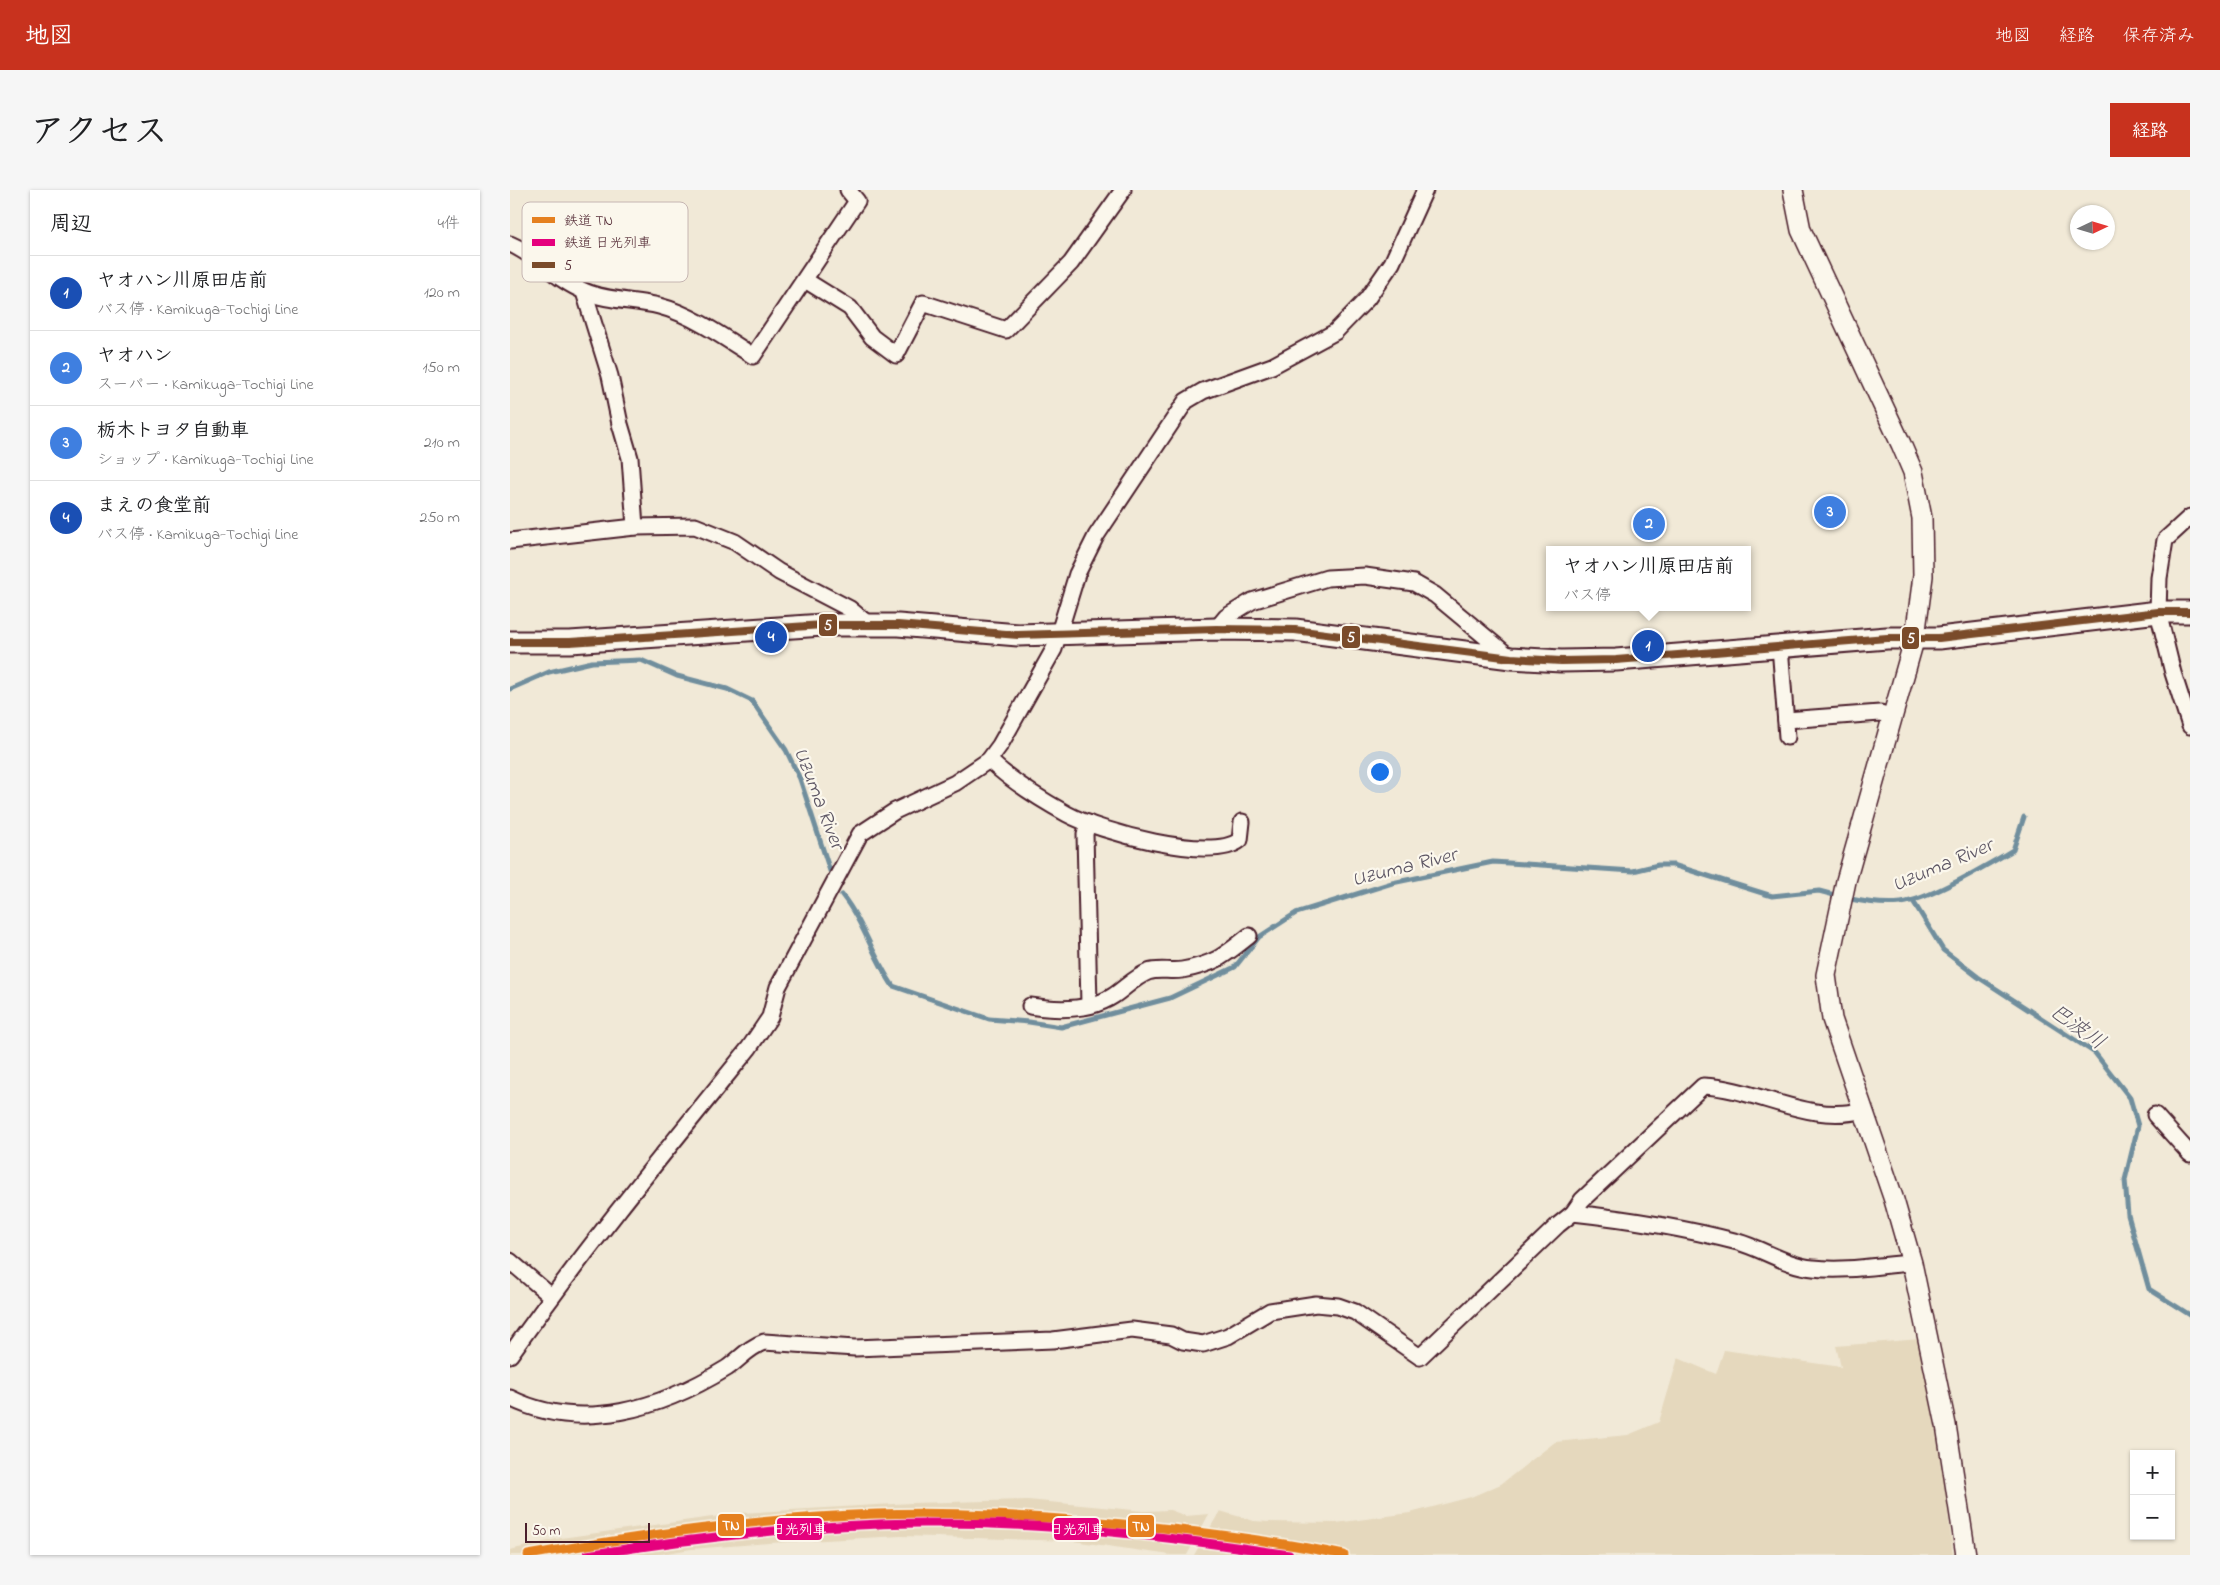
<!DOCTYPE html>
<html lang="ja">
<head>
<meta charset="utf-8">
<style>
	body { margin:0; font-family:"Indie Flower","Klee One",sans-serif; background:#f6f6f6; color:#202124 }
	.controls { position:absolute; right:15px; bottom:15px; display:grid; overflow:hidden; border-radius:0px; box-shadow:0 1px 4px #0004 }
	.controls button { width:45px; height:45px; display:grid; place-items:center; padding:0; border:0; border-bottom:1px solid #e0e0e0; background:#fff; color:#202124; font:25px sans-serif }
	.compass { position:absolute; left:1560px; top:15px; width:45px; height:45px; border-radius:50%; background:#fff; box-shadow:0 1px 4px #0004; rotate:86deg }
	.scale { position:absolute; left:15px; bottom:12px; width:125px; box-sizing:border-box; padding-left:5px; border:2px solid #4a1f2b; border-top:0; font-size:14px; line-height:18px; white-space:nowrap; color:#4a1f2b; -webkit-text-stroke:4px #fbf7ec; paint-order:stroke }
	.you { position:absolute; left:869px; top:581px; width:18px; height:18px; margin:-12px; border:4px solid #fff; border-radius:50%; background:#1a73e8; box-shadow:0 0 0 8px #1a73e833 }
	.badge { display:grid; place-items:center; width:32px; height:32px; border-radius:50%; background:#c8321e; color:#fff; font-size:16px; font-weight:700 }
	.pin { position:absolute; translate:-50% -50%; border:2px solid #fff; box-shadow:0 1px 5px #0006 }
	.popup { position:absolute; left:1036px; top:356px; width:205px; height:65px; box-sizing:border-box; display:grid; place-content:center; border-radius:0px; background:#fff; filter:drop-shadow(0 1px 4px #0005); font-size:16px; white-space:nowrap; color:#757577 }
	.popup b { font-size:19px; color:#202124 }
	.popup::after { content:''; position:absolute; left:50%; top:100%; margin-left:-10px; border:10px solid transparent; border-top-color:#fff }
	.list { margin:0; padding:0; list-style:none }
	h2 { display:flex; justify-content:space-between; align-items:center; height:65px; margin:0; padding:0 20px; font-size:21px }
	h2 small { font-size:16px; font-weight:400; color:#757577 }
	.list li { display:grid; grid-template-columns:32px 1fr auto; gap:15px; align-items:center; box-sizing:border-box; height:75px; padding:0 20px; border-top:1px solid #e0e0e0 }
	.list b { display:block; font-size:19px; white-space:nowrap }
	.list p { margin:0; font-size:16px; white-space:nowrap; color:#757577 }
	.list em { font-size:16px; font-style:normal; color:#757577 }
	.map { position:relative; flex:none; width:1680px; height:1365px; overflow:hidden; border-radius:0px }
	header { display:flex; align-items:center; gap:30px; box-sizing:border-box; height:70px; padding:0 25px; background:#c8321e; color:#fff }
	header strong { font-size:24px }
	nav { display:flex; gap:28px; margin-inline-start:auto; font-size:18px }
	.intro { display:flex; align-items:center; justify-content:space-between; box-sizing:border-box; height:120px; padding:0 30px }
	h1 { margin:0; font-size:35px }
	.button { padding:12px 22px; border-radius:0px; background:#c8321e; color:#fff; font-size:18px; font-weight:700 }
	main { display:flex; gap:30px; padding:0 30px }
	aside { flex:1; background:#fff; border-radius:0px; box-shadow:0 1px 4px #0004 }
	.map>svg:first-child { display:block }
	.built { fill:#e5d8bd }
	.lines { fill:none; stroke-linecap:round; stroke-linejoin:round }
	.stream { stroke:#708e9d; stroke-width:5 }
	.minor-casing { stroke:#4a1f2b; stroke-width:19 }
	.tertiary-casing { stroke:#4a1f2b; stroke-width:22 }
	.secondary-casing { stroke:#4a1f2b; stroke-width:25 }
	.minor { stroke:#fbf7ec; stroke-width:15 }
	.tertiary { stroke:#fbf7ec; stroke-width:19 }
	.secondary { stroke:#fbf7ec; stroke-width:21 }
	.bus-1-casing { stroke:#fbf7ec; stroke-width:11 }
	.bus-1 { stroke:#7a4b2a; stroke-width:8 }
	.rail-1-casing { stroke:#fbf7ec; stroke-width:12 }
	.rail-2-casing { stroke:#fbf7ec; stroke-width:12 }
	.rail-1 { stroke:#e5801f; stroke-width:9 }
	.rail-2 { stroke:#e5007d; stroke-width:9 }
	.labels { text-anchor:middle; stroke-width:4.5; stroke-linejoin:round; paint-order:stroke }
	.water-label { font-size:21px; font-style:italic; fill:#5d5664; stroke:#fbf7ec }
	.key { fill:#fbf7ec; stroke:#c6b6b2; stroke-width:1 }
	.key-label { font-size:14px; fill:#4a1f2b }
	.line-badge { stroke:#fbf7ec; stroke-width:2 }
	.badge-label { font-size:14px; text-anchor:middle; font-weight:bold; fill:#fff }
</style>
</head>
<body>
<header>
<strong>地図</strong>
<nav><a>地図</a><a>経路</a><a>保存済み</a></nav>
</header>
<div class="intro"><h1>アクセス</h1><a class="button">経路</a></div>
<main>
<aside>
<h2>周辺<small>4件</small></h2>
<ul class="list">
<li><span class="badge" style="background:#1a4fb4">1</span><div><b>ヤオハン川原田店前</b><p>バス停 · Kamikuga-Tochigi Line</p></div><em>120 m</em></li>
<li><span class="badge" style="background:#3f7fe0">2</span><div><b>ヤオハン</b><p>スーパー · Kamikuga-Tochigi Line</p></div><em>150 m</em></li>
<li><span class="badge" style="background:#3f7fe0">3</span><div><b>栃木トヨタ自動車</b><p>ショップ · Kamikuga-Tochigi Line</p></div><em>210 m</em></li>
<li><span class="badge" style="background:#1a4fb4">4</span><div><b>まえの食堂前</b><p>バス停 · Kamikuga-Tochigi Line</p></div><em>250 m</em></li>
</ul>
</aside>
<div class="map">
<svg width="1680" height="1365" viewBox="0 0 1680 1365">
	<rect width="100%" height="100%" fill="#f1e9d7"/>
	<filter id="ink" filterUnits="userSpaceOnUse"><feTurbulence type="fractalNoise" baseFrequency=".02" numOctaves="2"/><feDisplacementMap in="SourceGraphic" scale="10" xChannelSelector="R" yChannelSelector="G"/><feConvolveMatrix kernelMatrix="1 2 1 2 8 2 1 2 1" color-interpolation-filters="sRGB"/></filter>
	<g filter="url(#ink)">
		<g class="built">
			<polygon points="1410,1149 1435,1297 1443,1365 684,1365 710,1321 744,1331 759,1332 826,1333 900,1323 961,1307 991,1294 1045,1252 1118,1245 1149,1232 1168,1168 1206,1184 1214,1160 1331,1177 1326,1156"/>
			<polygon points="518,1310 634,1321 660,1320 676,1326 699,1324 677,1365 660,1365 563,1351 391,1346 259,1353 181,1359 145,1365 0,1365 0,1360 51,1348 231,1323 401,1313"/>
		</g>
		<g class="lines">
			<g class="stream">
				<polyline points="0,499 39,482 82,472 131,470 167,486 217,499 242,511 276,560 290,589 320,681"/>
				<path d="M332,705C354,733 363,767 383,796L479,829L519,832L551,837L660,808L725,777L749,747L786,723L882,693L983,672L1123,681L1148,675H1163L1262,706L1309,701L1328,706"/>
				<path d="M1336,708C1354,712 1372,715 1391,713C1419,710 1477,675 1503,660L1514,627"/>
				<polyline points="1403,711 1433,760 1468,787 1585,863 1620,908 1628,936 1615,990 1618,1025 1639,1099 1680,1125"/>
			</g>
			<g class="minor-casing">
				<g id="minor">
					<path d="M0,54C27,65 46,90 74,101C96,111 125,110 149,116C181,124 215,148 243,166L347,11L338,0"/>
					<polyline points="295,90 340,118 362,147 386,165 413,113 496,140 561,73 613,0"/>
					<polyline points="74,102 100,186 110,234 120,268 125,337"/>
					<polyline points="1680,327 1655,350 1649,388 1648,422 1663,483 1680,536"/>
					<polyline points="0,351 125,337 185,336 225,352 269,382 340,419 358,434"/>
					<polyline points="706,439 716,427 742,411 817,388 855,386 904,393 925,405 1001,468"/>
					<polyline points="1270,456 1277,547"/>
					<polyline points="1276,530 1370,523 1381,526"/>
					<path d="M479,570C501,591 530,609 557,624C588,641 702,673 730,650L732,632"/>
					<polyline points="578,633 575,644 579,815"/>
					<path d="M520,816C546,820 580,821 603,806C614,799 625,787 638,782C649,778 660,782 672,780C705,774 714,766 739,746"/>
					<polyline points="1645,925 1680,964"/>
					<path d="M1063,1023C1118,1029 1174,1038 1228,1052C1253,1059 1277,1076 1303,1078C1336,1082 1370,1075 1402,1073"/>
					<polyline points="0,1071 41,1106"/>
					<path d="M0,1165C75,1059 157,959 239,858L260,827L268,797L350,644L385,621L445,593L479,570L490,555L544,459L567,384L586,346L676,211L693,201L762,176L825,142L857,109L882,73L915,0"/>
					<path d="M0,1208C72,1244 152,1218 217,1178C230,1169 239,1157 254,1152L345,1158L543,1150L622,1140L661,1145L673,1151L693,1154L718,1146L760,1121L806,1114L828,1116L845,1122L910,1167L1048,1035L1063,1023L1072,1010L1193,896C1246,898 1300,935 1353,920"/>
				</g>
			</g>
			<g class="tertiary-casing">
				<polyline id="tertiary" points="1283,0 1291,40 1391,254 1403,282 1412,328 1413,386 1405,447 1336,691 1316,785 1322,829 1384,1010 1402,1073 1436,1235 1456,1365"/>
			</g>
			<g class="secondary-casing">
				<polyline id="secondary" points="0,452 60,452 313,435 388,435 508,445 706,439 785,440 1001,468 1051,471 1106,470 1377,448 1429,448 1648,422 1680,422"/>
			</g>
			<use href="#minor" class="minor"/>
			<use href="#tertiary" class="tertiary"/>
			<use href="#secondary" class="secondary"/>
			<g class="bus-1-casing">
				<polyline id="bus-1" points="0,452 60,452 313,435 388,435 508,445 706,439 785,440 1001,468 1051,471 1106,470 1377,448 1429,448 1648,422 1680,422"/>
			</g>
			<use href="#bus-1" class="bus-1"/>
			<g class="rail-1-casing">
				<path id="rail-1" d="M18,1365C133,1345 249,1328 366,1324C449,1321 531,1327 613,1334C687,1341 761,1350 834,1365"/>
			</g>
			<g class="rail-2-casing">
				<path id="rail-2" d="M77,1365C189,1347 301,1334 415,1333C536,1332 660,1346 779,1365"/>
			</g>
			<use href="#rail-1" class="rail-1"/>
			<use href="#rail-2" class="rail-2"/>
		</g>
	</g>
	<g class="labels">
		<g class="water-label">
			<text transform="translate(310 608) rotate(69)" y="7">Uzuma River</text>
			<text transform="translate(1432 674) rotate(-23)" y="7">Uzuma River</text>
			<text transform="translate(894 676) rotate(-14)" y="7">Uzuma River</text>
			<text transform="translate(1568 836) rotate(36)" y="7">巴波川</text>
		</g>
	</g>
	<rect x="12" y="12" width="166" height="80" rx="8" class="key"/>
	<rect x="22" y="27" width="23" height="6" fill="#e5801f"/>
	<rect x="22" y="49" width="23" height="7" fill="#e5007d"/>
	<rect x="22" y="72" width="23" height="6" fill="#7a4b2a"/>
	<g class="key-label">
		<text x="54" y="35">鉄道 TN</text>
		<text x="54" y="57">鉄道 日光列車</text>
		<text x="54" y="80">5</text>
	</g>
	<g class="line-badge">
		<rect x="308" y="423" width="20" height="24" rx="5" fill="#7a4b2a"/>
		<rect x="831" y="435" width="20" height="24" rx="5" fill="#7a4b2a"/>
		<rect x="1391" y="436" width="19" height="24" rx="5" fill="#7a4b2a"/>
		<rect x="207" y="1323" width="28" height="24" rx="5" fill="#e5801f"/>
		<rect x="617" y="1324" width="28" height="24" rx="5" fill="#e5801f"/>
		<rect x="266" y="1327" width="47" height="24" rx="5" fill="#e5007d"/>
		<rect x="543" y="1327" width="47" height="24" rx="5" fill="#e5007d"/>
	</g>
	<g class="badge-label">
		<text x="318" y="440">5</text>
		<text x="841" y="452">5</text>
		<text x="1401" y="453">5</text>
		<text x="221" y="1340">TN</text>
		<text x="631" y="1341">TN</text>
		<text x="289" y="1344">日光列車</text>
		<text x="567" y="1344">日光列車</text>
	</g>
</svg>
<div class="controls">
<button>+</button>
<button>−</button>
</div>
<svg class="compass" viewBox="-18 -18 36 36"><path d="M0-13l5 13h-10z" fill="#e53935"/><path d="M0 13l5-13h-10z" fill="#757577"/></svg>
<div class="scale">50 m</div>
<div class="you"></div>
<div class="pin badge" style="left:1138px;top:456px;background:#1a4fb4">1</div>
<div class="popup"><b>ヤオハン川原田店前</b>バス停</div>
<div class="pin badge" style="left:1139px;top:334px;background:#3f7fe0">2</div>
<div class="pin badge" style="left:1320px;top:322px;background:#3f7fe0">3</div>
<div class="pin badge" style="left:261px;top:447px;background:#1a4fb4">4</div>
</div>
</main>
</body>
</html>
